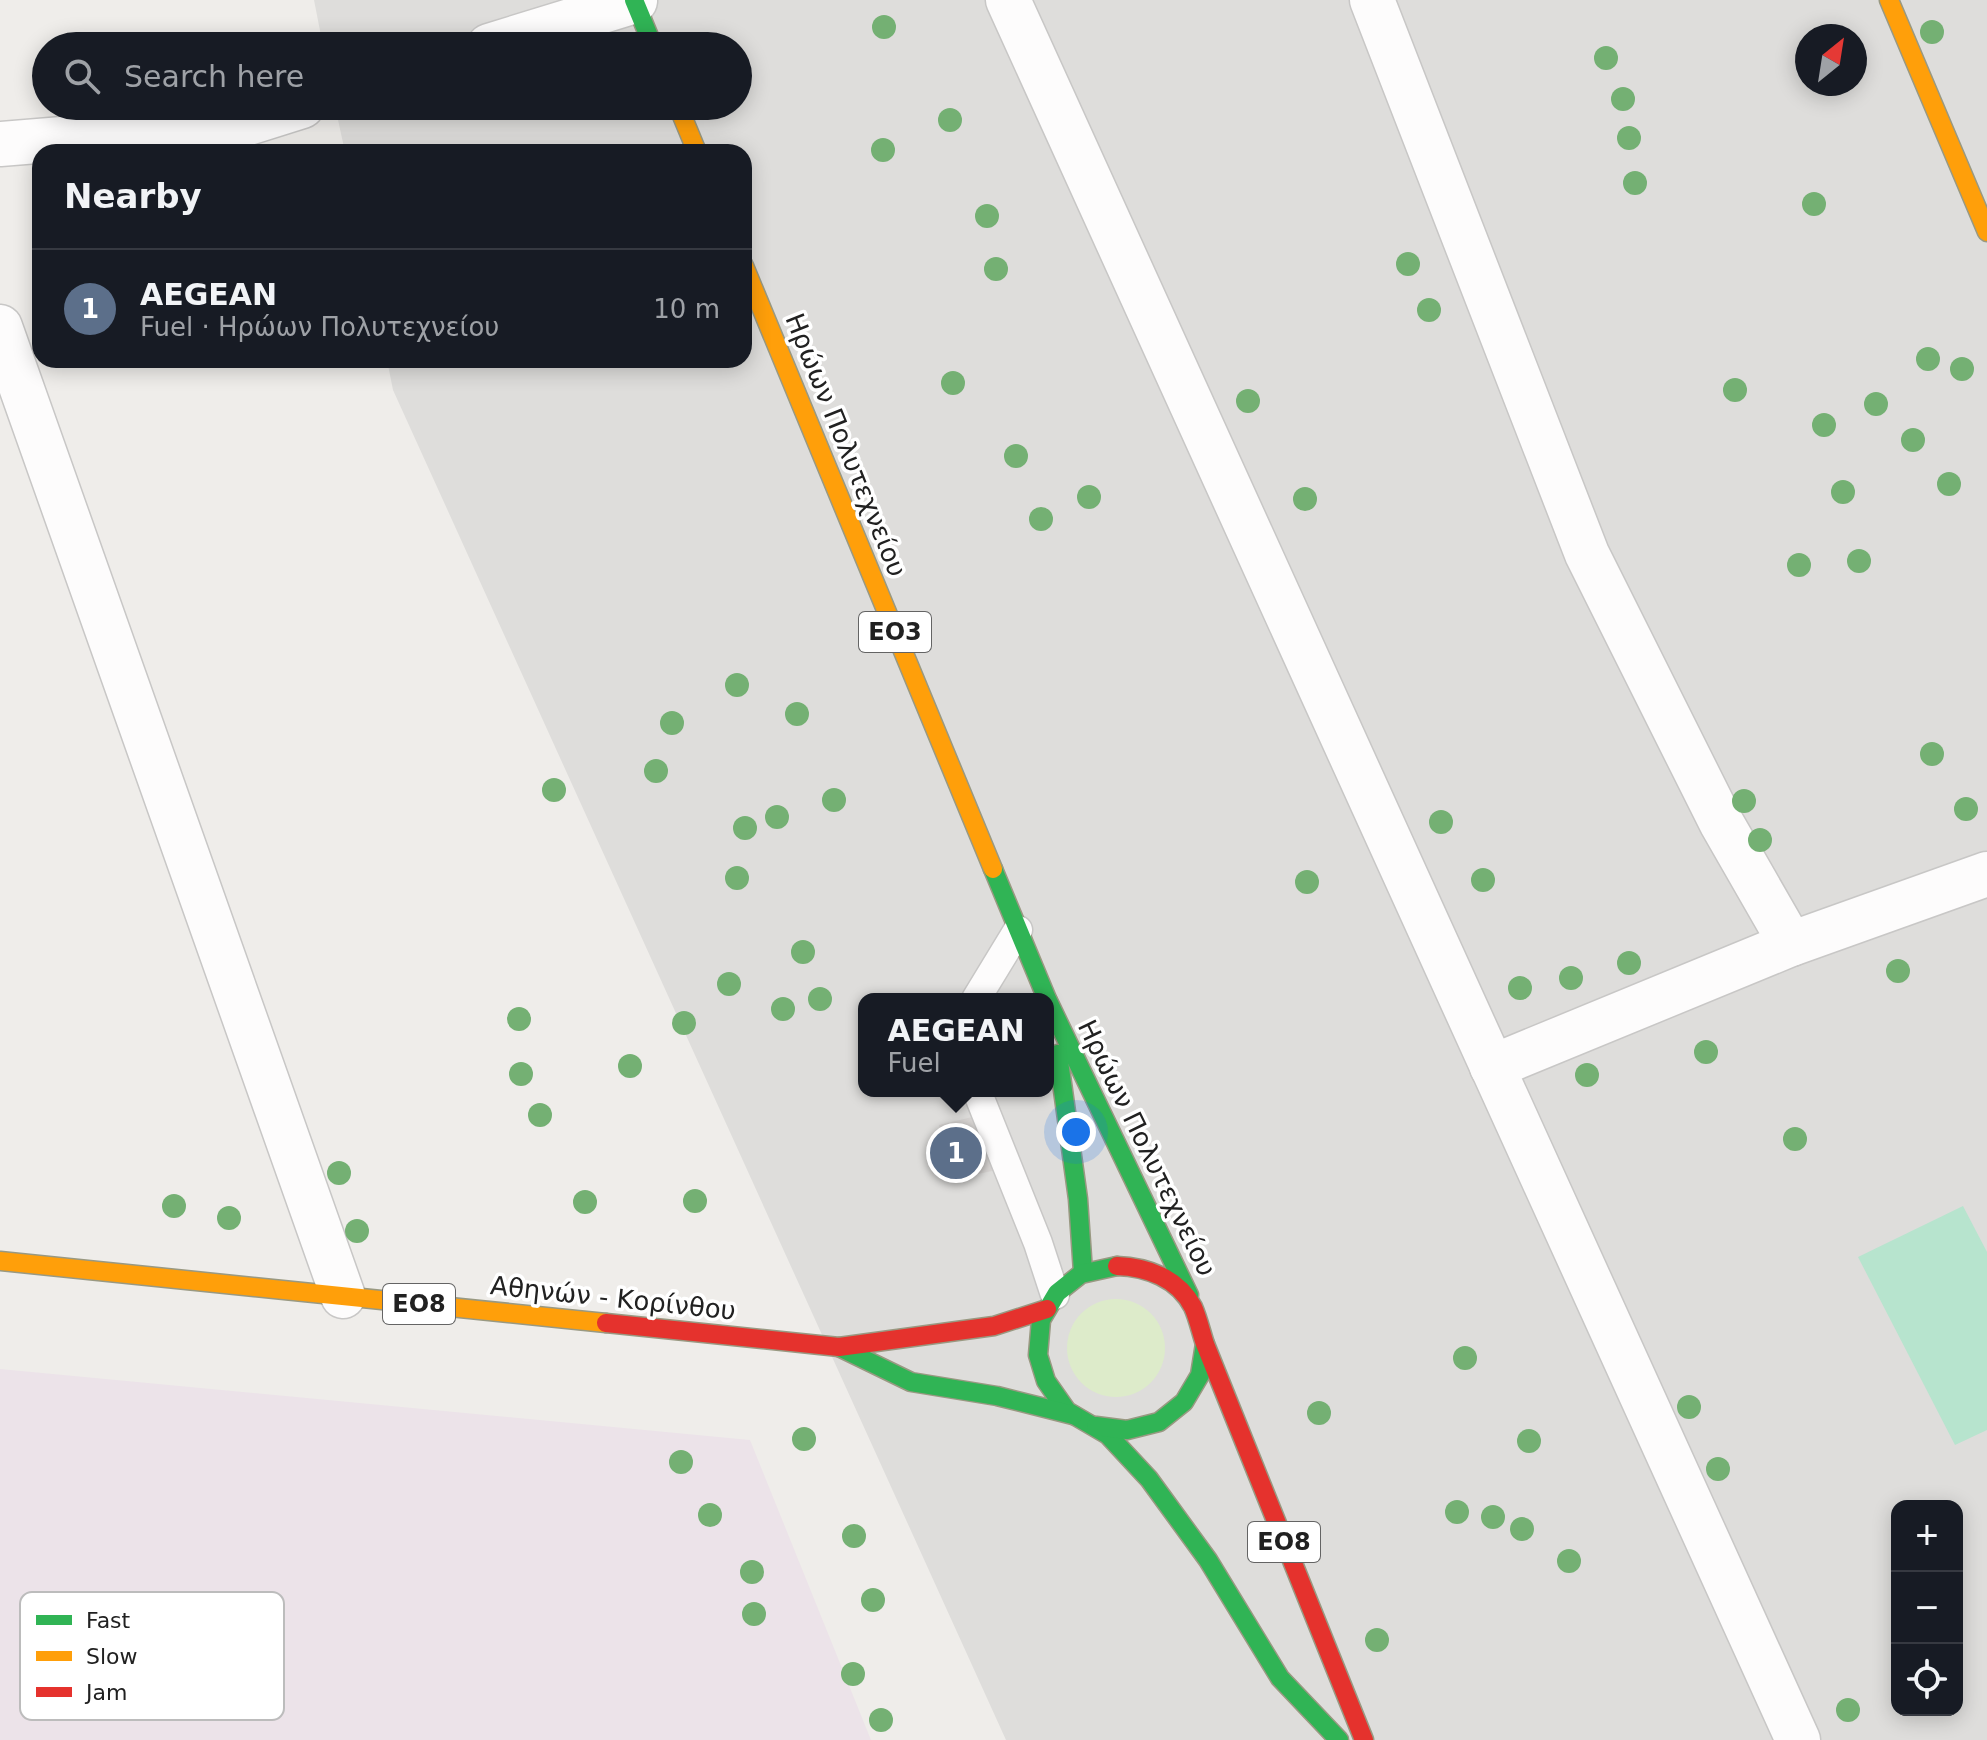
<!DOCTYPE html>
<html lang="en">
<head>
<meta charset="utf-8">
<style>
	body { margin:0; font-family:"DejaVu Sans",sans-serif; background:#20242c; color:#f1f3f6 }
	.controls { position:absolute; right:24px; bottom:24px; display:grid; overflow:hidden; border-radius:16px; box-shadow:0 4px 20px #0003 }
	.controls button { width:72px; height:72px; display:grid; place-items:center; padding:0; border:0; border-bottom:2px solid #363941; background:#171b24; color:#f1f3f6; font:40px sans-serif }
	.compass { position:absolute; left:1795px; top:24px; width:72px; height:72px; border-radius:50%; background:#171b24; box-shadow:0 4px 20px #0003; rotate:30deg }
	.you { position:absolute; left:1076px; top:1132px; width:28px; height:28px; margin:-20px; border:6px solid #fff; border-radius:50%; background:#1a73e8; box-shadow:0 0 0 12px #1a73e833 }
	.badge { display:grid; place-items:center; width:52px; height:52px; border-radius:50%; background:#ea580c; color:#fff; font-size:26px; font-weight:700 }
	.pin { position:absolute; translate:-50% -50%; border:4px solid #fff; box-shadow:0 2px 8px #0006 }
	.popup { position:absolute; left:858px; top:993px; width:196px; height:104px; box-sizing:border-box; display:grid; place-content:center; border-radius:16px; background:#171b24; filter:drop-shadow(0 2px 6px #0005); font-size:26px; white-space:nowrap; color:#9ea1a6 }
	.popup b { font-size:30px; color:#f1f3f6 }
	.popup::after { content:''; position:absolute; left:50%; top:100%; margin-left:-16px; border:16px solid transparent; border-top-color:#171b24 }
	.list { margin:0; padding:0; list-style:none }
	h2 { display:flex; justify-content:space-between; align-items:center; height:104px; margin:0; padding:0 32px; font-size:34px }
	h2 small { font-size:26px; font-weight:400; color:#9ea1a6 }
	.list li { display:grid; grid-template-columns:52px 1fr auto; gap:24px; align-items:center; box-sizing:border-box; height:120px; padding:0 32px; border-top:2px solid #363941 }
	.list b { display:block; font-size:30px; white-space:nowrap }
	.list p { margin:0; font-size:26px; white-space:nowrap; color:#9ea1a6 }
	.list em { font-size:26px; font-style:normal; color:#9ea1a6 }
	.icon { flex:none; width:44px; height:44px; fill:none; stroke:currentColor; stroke-width:2; stroke-linecap:round; stroke-linejoin:round }
	.map { position:relative; flex:none; width:1987px; height:1740px; overflow:hidden }
	.search { position:absolute; background:#171b24; box-shadow:0 4px 20px #0003; left:32px; top:32px; width:720px; height:88px; display:flex; align-items:center; gap:20px; box-sizing:border-box; padding:0 28px; border-radius:44px; color:#9ea1a6; font-size:30px }
	.panel { position:absolute; background:#171b24; box-shadow:0 4px 20px #0003; left:32px; top:144px; width:720px; height:224px; border-radius:24px }
	.map>svg:first-child { display:block }
	.residential { fill:#dedddb; fill-rule:evenodd }
	.industrial { fill:#ece3e9 }
	.grass { fill:#ddebca }
	.pitch { fill:#b7e4ce }
	.building { fill:#d6d3d1 }
	.lines { fill:none; stroke-linecap:round; stroke-linejoin:round }
	.lane-casing { stroke:#c8c7c6; stroke-width:31 }
	.street-casing { stroke:#c8c7c6; stroke-width:47 }
	.fast-casing { stroke:#999982; stroke-width:21 }
	.slow-casing { stroke:#999982; stroke-width:21 }
	.jam-casing { stroke:#999982; stroke-width:21 }
	.lane { stroke:#fdfcfc; stroke-width:28 }
	.street { stroke:#fdfcfc; stroke-width:44 }
	.fast { stroke:#30b455; stroke-width:18 }
	.slow { stroke:#ff9f0a; stroke-width:18 }
	.jam { stroke:#e5322d; stroke-width:18 }
	.tree { fill:#74b073 }
	.labels { text-anchor:middle; stroke-width:7; stroke-linejoin:round; paint-order:stroke }
	.shield { fill:#fff; stroke:#646464; stroke-width:2 }
	.shield-label { font-size:24px; font-weight:bold; fill:#212121 }
	.street-label { font-size:26px; fill:#212121; stroke:#fff }
	.key { fill:#fff; stroke:#bcbcbc; stroke-width:2 }
	.key-label { font-size:22px; fill:#212121 }
</style>
</head>
<body>
<div class="map">
<svg width="1987" height="1740" viewBox="0 0 1987 1740">
	<rect width="100%" height="100%" fill="#efedea"/>
	<path class="residential" d="M314,0H1987V1740H1006L393,390L387,360H744V152H345L335,106H738V46H323ZM1807,36H1855V84H1807ZM864,999H1048V1091H864ZM1897,1506H1957V1710H1897Z"/>
	<polygon class="industrial" points="0,1369 750,1440 871,1740 0,1740"/>
	<circle class="grass" cx="1116" cy="1348" r="49"/>
	<polygon class="pitch" points="1963,1206 1987,1252 1987,1430 1955,1445 1858,1257"/>
	<polygon class="building" points="997,1111 1010,1167 951,1180 939,1125"/>
	<g class="lines">
		<g class="lane-casing">
			<g id="lane">
				<polyline points="976,999 1018,930"/>
				<polyline points="977,1091 1038,1243 1055,1295"/>
			</g>
		</g>
		<g class="street-casing">
			<g id="street">
				<polyline points="1008,0 1798,1740"/>
				<polyline points="1372,0 1587,554 1721,822 1791,944"/>
				<polyline points="489,46 635,1"/>
				<polyline points="0,144 245,124 302,106"/>
				<polyline points="0,327 343,1296"/>
				<polyline points="1492,1067 1791,944 1987,874"/>
			</g>
		</g>
		<g class="fast-casing">
			<g id="fast">
				<polyline points="634,0 653,46"/>
				<polyline points="993,869 1047,999"/>
				<polyline points="1048,1001 1189,1295"/>
				<polyline points="1058,1054 1078,1199 1083,1272"/>
				<polyline points="1117,1266 1081,1274 1057,1293 1041,1320 1038,1355 1046,1381 1067,1411 1108,1435 1149,1479 1208,1560 1280,1678 1339,1740"/>
				<polyline points="839,1347 911,1382 997,1396 1073,1415"/>
				<polyline points="1096,1426 1127,1430 1159,1422 1184,1402 1200,1375 1205,1344"/>
			</g>
		</g>
		<g class="slow-casing">
			<g id="slow">
				<polyline points="1889,0 1987,232"/>
				<polyline points="678,106 697,152"/>
				<polyline points="744,266 993,869"/>
				<polyline points="0,1261 606,1323"/>
			</g>
		</g>
		<g class="jam-casing">
			<g id="jam">
				<path d="M1117,1266C1147,1267 1178,1278 1193,1307C1198,1318 1201,1332 1205,1344L1364,1740"/>
				<polyline points="606,1323 839,1347 994,1326 1047,1309"/>
			</g>
		</g>
		<use href="#lane" class="lane"/>
		<use href="#street" class="street"/>
		<use href="#fast" class="fast"/>
		<use href="#slow" class="slow"/>
		<use href="#jam" class="jam"/>
	</g>
	<g class="tree">
		<circle cx="884" cy="27" r="12"/>
		<circle cx="1932" cy="32" r="12"/>
		<circle cx="1606" cy="58" r="12"/>
		<circle cx="1623" cy="99" r="12"/>
		<circle cx="950" cy="120" r="12"/>
		<circle cx="1629" cy="138" r="12"/>
		<circle cx="883" cy="150" r="12"/>
		<circle cx="1635" cy="183" r="12"/>
		<circle cx="1814" cy="204" r="12"/>
		<circle cx="987" cy="216" r="12"/>
		<circle cx="1408" cy="264" r="12"/>
		<circle cx="996" cy="269" r="12"/>
		<circle cx="1429" cy="310" r="12"/>
		<circle cx="1928" cy="359" r="12"/>
		<circle cx="1962" cy="369" r="12"/>
		<circle cx="953" cy="383" r="12"/>
		<circle cx="1735" cy="390" r="12"/>
		<circle cx="1248" cy="401" r="12"/>
		<circle cx="1876" cy="404" r="12"/>
		<circle cx="1824" cy="425" r="12"/>
		<circle cx="1913" cy="440" r="12"/>
		<circle cx="1016" cy="456" r="12"/>
		<circle cx="1949" cy="484" r="12"/>
		<circle cx="1843" cy="492" r="12"/>
		<circle cx="1089" cy="497" r="12"/>
		<circle cx="1305" cy="499" r="12"/>
		<circle cx="1041" cy="519" r="12"/>
		<circle cx="1859" cy="561" r="12"/>
		<circle cx="1799" cy="565" r="12"/>
		<circle cx="737" cy="685" r="12"/>
		<circle cx="797" cy="714" r="12"/>
		<circle cx="672" cy="723" r="12"/>
		<circle cx="1932" cy="754" r="12"/>
		<circle cx="656" cy="771" r="12"/>
		<circle cx="554" cy="790" r="12"/>
		<circle cx="834" cy="800" r="12"/>
		<circle cx="1744" cy="801" r="12"/>
		<circle cx="1966" cy="809" r="12"/>
		<circle cx="777" cy="817" r="12"/>
		<circle cx="1441" cy="822" r="12"/>
		<circle cx="745" cy="828" r="12"/>
		<circle cx="1760" cy="840" r="12"/>
		<circle cx="737" cy="878" r="12"/>
		<circle cx="1483" cy="880" r="12"/>
		<circle cx="1307" cy="882" r="12"/>
		<circle cx="803" cy="952" r="12"/>
		<circle cx="1629" cy="963" r="12"/>
		<circle cx="1898" cy="971" r="12"/>
		<circle cx="1571" cy="978" r="12"/>
		<circle cx="729" cy="984" r="12"/>
		<circle cx="1520" cy="988" r="12"/>
		<circle cx="820" cy="999" r="12"/>
		<circle cx="783" cy="1009" r="12"/>
		<circle cx="519" cy="1019" r="12"/>
		<circle cx="684" cy="1023" r="12"/>
		<circle cx="1706" cy="1052" r="12"/>
		<circle cx="630" cy="1066" r="12"/>
		<circle cx="521" cy="1074" r="12"/>
		<circle cx="1587" cy="1075" r="12"/>
		<circle cx="540" cy="1115" r="12"/>
		<circle cx="1795" cy="1139" r="12"/>
		<circle cx="339" cy="1173" r="12"/>
		<circle cx="695" cy="1201" r="12"/>
		<circle cx="585" cy="1202" r="12"/>
		<circle cx="174" cy="1206" r="12"/>
		<circle cx="229" cy="1218" r="12"/>
		<circle cx="357" cy="1231" r="12"/>
		<circle cx="1465" cy="1358" r="12"/>
		<circle cx="1689" cy="1407" r="12"/>
		<circle cx="1319" cy="1413" r="12"/>
		<circle cx="804" cy="1439" r="12"/>
		<circle cx="1529" cy="1441" r="12"/>
		<circle cx="681" cy="1462" r="12"/>
		<circle cx="1718" cy="1469" r="12"/>
		<circle cx="1457" cy="1512" r="12"/>
		<circle cx="710" cy="1515" r="12"/>
		<circle cx="1493" cy="1517" r="12"/>
		<circle cx="1522" cy="1529" r="12"/>
		<circle cx="854" cy="1536" r="12"/>
		<circle cx="1569" cy="1561" r="12"/>
		<circle cx="752" cy="1572" r="12"/>
		<circle cx="873" cy="1600" r="12"/>
		<circle cx="754" cy="1614" r="12"/>
		<circle cx="1377" cy="1640" r="12"/>
		<circle cx="853" cy="1674" r="12"/>
		<circle cx="1848" cy="1710" r="12"/>
		<circle cx="881" cy="1720" r="12"/>
	</g>
	<g class="labels">
		<g class="shield">
			<rect x="859" y="612" width="72" height="40" rx="6"/>
			<rect x="383" y="1284" width="72" height="40" rx="6"/>
			<rect x="1248" y="1522" width="72" height="40" rx="6"/>
		</g>
		<g class="shield-label">
			<text x="895" y="640">ΕΟ3</text>
			<text x="419" y="1312">ΕΟ8</text>
			<text x="1284" y="1550">ΕΟ8</text>
		</g>
		<g class="street-label">
			<text transform="translate(846 445) rotate(68)" y="9">Ηρώων Πολυτεχνείου</text>
			<text transform="translate(1147 1148) rotate(64)" y="9">Ηρώων Πολυτεχνείου</text>
			<text transform="translate(613 1298) rotate(6)" y="9">Αθηνών - Κορίνθου</text>
		</g>
	</g>
	<rect x="20" y="1592" width="264" height="128" rx="12" class="key"/>
	<rect x="36" y="1615" width="36" height="10" fill="#30b455"/>
	<rect x="36" y="1651" width="36" height="10" fill="#ff9f0a"/>
	<rect x="36" y="1687" width="36" height="10" fill="#e5322d"/>
	<g class="key-label">
		<text x="86" y="1628">Fast</text>
		<text x="86" y="1664">Slow</text>
		<text x="86" y="1700">Jam</text>
	</g>
</svg>
<div class="controls">
<button>+</button>
<button>−</button>
<button><svg class="icon" aria-label="locate" viewBox="0 0 24 24"><circle cx="12" cy="12" r="6"/><path d="M12 2v4M12 18v4M2 12h4M18 12h4"/></svg></button>
</div>
<svg class="compass" viewBox="-18 -18 36 36"><path d="M0-13l5 13h-10z" fill="#e53935"/><path d="M0 13l5-13h-10z" fill="#9ea1a6"/></svg>
<div class="you"></div>
<div class="pin badge" style="left:956px;top:1153px;background:#5c6f8a">1</div>
<div class="popup"><b>AEGEAN</b>Fuel</div>
<div class="search"><svg class="icon" aria-label="search" viewBox="0 0 24 24"><circle cx="10" cy="10" r="6"/><path d="M15 15l6 6"/></svg>Search here</div>
<section class="panel">
<h2>Nearby<small></small></h2>
<ul class="list">
<li><span class="badge" style="background:#5c6f8a">1</span><div><b>AEGEAN</b><p>Fuel · Ηρώων Πολυτεχνείου</p></div><em>10 m</em></li>
</ul>
</section>
</div>
</body>
</html>
